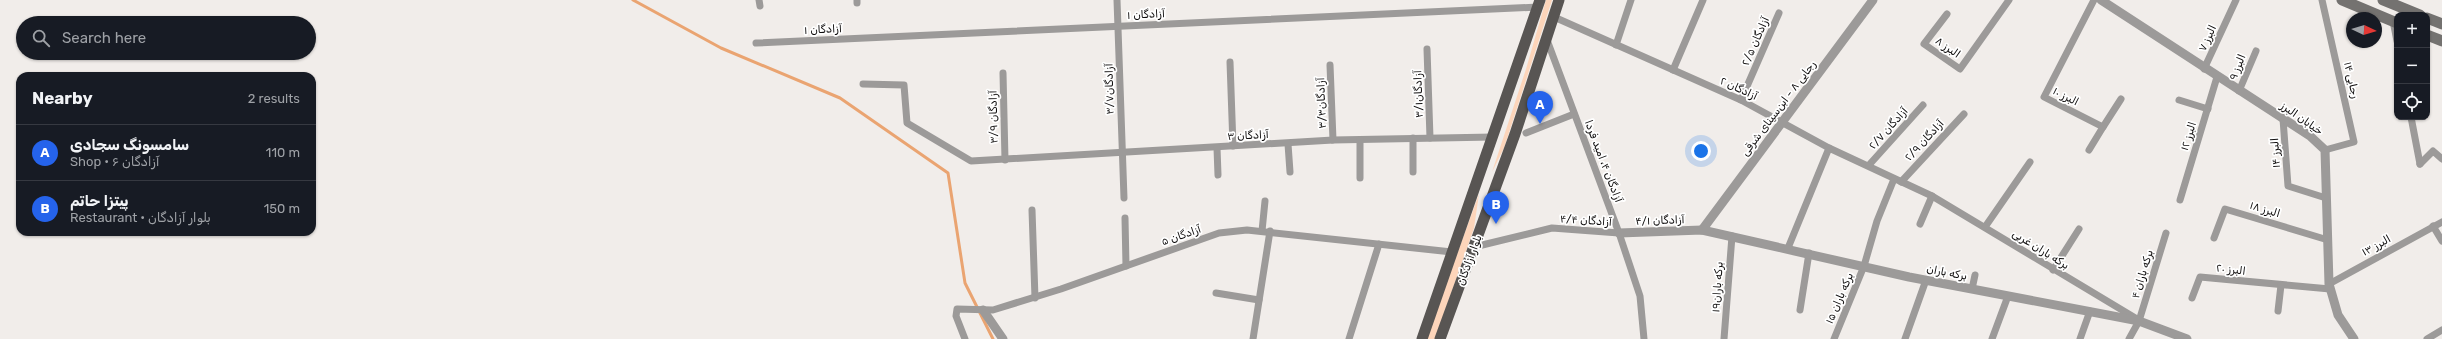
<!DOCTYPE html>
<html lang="en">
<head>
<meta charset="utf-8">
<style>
	body { margin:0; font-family:Rubik,"Noto Sans Arabic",sans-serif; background:#20242c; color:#f1f3f6 }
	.controls { position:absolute; right:12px; top:12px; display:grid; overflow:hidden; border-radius:8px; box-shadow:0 1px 3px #0004 }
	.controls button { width:36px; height:36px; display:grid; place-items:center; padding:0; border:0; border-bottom:1px solid #363941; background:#171b24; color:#f1f3f6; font:20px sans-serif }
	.compass { position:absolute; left:2346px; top:12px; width:36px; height:36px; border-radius:50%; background:#171b24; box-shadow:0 1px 3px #0004; rotate:94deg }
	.you { position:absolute; left:1701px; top:151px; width:14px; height:14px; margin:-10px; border:3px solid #fff; border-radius:50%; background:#1a73e8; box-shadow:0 0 0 6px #1a73e833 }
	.badge { display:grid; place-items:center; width:26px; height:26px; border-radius:50%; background:#2563eb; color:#fff; font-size:13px; font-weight:700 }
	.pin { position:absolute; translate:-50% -33px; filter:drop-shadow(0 1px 2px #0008) }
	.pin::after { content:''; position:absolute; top:21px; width:14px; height:12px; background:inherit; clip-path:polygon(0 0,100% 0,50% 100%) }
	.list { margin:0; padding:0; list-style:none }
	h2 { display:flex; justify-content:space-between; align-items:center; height:52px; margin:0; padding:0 16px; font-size:17px }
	h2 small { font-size:13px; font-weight:400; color:#9ea1a6 }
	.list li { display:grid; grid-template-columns:26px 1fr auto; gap:12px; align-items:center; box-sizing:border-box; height:56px; padding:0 16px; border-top:1px solid #363941 }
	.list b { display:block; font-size:15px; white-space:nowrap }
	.list p { margin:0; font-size:13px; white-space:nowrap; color:#9ea1a6 }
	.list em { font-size:13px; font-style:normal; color:#9ea1a6 }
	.icon { flex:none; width:22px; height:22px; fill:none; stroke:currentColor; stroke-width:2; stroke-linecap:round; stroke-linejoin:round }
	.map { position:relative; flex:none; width:2442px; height:339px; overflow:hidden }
	.search { position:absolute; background:#171b24; box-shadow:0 1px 3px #0004; left:16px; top:16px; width:300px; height:44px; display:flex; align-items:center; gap:10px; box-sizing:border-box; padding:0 14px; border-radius:22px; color:#9ea1a6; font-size:15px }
	.panel { position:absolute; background:#171b24; box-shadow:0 1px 3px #0004; left:16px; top:72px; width:300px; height:164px; border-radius:12px }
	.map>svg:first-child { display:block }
	.green { fill:#fdd5ba }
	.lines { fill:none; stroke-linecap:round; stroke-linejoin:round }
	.stream { stroke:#eaa471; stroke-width:3 }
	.minor { stroke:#9c9a99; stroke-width:7 }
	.tertiary { stroke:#9c9a99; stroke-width:9 }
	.secondary { stroke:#747270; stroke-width:11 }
	.primary { stroke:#585553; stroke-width:11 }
	.labels { text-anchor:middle; stroke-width:3.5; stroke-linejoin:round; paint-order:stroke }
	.street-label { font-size:11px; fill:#0e0c0c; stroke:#fff }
</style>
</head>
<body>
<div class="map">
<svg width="2442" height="339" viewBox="0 0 2442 339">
	<rect width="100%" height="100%" fill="#f1edea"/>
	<g class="green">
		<polygon points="1546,0 1552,0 1504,148 1492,172 1526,69"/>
		<polygon points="1479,194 1474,228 1435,339 1426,339"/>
	</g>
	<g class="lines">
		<polyline class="stream" points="633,0 721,48 840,98 948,173 965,283 993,339"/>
		<g class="minor">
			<polyline points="759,0 760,6"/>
			<polyline points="857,0 857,3"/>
			<polyline points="1117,0 1124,198"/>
			<polyline points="2094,0 2044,97 2103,127 2121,99"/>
			<polyline points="2322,0 2354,142 2325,150"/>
			<polyline points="1947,14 1924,44 1960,69 2009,0"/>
			<polyline points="1554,17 1741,100 1829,148 1932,196 2137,319"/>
			<polyline points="2393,21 2397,41"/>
			<polyline points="1547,40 1619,233 1640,296 1644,339"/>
			<polyline points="756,43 1538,7"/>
			<polyline points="1616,45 1631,0"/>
			<polyline points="1427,49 1430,138"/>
			<polyline points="1230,62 1233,146"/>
			<polyline points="1330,65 1333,140"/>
			<polyline points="2204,69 2236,0"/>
			<polyline points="1673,70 1703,0"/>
			<polyline points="1003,73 1005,160"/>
			<polyline points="863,84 904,85 907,123 971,161 1333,140 1493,137"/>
			<polyline points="2239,91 2256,51"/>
			<polyline points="1741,100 1779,13"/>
			<polyline points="2179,100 2208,109"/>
			<polyline points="2411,117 2420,164"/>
			<polyline points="2283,119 2288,186 2326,198"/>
			<polyline points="1526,133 1574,114"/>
			<polyline points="1413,138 1413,172"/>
			<polyline points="1288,144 1290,172"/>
			<polyline points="1217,148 1218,175"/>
			<polyline points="2089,150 2103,127"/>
			<polyline points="2420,164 2433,151 2442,159"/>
			<polyline points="1869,165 1923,105"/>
			<polyline points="1360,178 1360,140"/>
			<polyline points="1901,182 1964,114"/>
			<polyline points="2180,200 2217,77"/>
			<polyline points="1032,210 1035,298"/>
			<polyline points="1125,218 1126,266"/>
			<polyline points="1920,224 1932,196"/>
			<polyline points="2433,226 2442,241"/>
			<polyline points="1985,227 2030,162"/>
			<polyline points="1262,231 1265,201"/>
			<polyline points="2214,238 2225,209 2328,240"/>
			<polyline points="1474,247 1552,228 1619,233"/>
			<polyline points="1788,248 1829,148"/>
			<polyline points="2053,270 2079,229"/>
			<polyline points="2329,284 2442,222"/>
			<polyline points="1972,289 1975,275"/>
			<polyline points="1216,293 1259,300"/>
			<polyline points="2192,298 2200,277 2330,289"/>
			<polyline points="1800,310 1809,253"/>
			<polyline points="2278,311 2281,285"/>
			<polyline points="965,339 956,316 957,309 993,310 1061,289 1219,233 1247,230 1452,252"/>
			<polyline points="1253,339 1270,231"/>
			<polyline points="1349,339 1379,244"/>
			<polyline points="1724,339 1732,236"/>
			<polyline points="1834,339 1864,266 1877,221 1894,179"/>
			<polyline points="1905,339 1926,280"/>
			<polyline points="1992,339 2008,296"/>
			<polyline points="2080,339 2090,311"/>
			<polyline points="2129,339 2139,321 2166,233"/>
			<polyline points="2427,339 2442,330"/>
		</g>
		<g class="tertiary">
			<polyline points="2101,0 2310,136 2325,150 2329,284 2338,315 2354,339"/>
			<polyline points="1702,230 1873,0"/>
			<polyline points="1619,233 1702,230 1909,277 2139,321 2187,339"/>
			<polyline points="983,310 1003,339"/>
		</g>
		<g class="secondary">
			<polyline points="2342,0 2397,23"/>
			<polyline points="2383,0 2420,15"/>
			<polyline points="2427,18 2442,24"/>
			<polyline points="2427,35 2442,41"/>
		</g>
		<g class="primary">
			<polyline points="1422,339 1540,0"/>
			<polyline points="1440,339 1515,134 1559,0"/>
		</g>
	</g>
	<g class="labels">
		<g class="street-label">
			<text transform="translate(1146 14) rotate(-3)" y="4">آزادگان ۱</text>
			<text transform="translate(823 29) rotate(-3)" y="4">آزادگان ۱</text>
			<text transform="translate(2207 38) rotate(-65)" y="4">البرز ۷</text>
			<text transform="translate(1755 41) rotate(-66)" y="4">آزادگان ۲/۵</text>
			<text transform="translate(1948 47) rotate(35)" y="4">البرز ۸</text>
			<text transform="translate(2237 67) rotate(-68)" y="4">البرز ۹</text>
			<text transform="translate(2352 80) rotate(77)" y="4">رجایی ۱۴</text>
			<text transform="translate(1739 88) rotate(25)" y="4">آزادگان ۲</text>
			<text transform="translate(1109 89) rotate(-91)" y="4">آزادگان۳/۷</text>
			<text transform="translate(1418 94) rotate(-92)" y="4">آزادگان۳/۱</text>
			<text transform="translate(2066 96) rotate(27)" y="4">البرز ۱۰</text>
			<text transform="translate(1321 103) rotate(-92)" y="4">آزادگان۳/۳</text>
			<text transform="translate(1778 108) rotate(-53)" y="4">رجایی ۸ - ابن‌سینای شرقی</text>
			<text transform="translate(993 117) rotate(-91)" y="4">آزادگان ۳/۹</text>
			<text transform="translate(2302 118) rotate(35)" y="4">خیابان البرز</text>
			<text transform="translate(1888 128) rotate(-48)" y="4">آزادگان ۲/۷</text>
			<text transform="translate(1248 135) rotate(-3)" y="4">آزادگان ۳</text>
			<text transform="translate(2188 136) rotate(-73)" y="4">البرز ۱۲</text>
			<text transform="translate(1924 140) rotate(-47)" y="4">آزادگان ۲/۹</text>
			<text transform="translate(2275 153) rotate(-94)" y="4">البرز ۱۴</text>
			<text transform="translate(1604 161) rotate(69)" y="4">آزادگان ۴، امید فردا</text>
			<text transform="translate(2265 209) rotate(17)" y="4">البرز ۱۸</text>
			<text transform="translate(1586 220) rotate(4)" y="4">آزادگان ۴/۴</text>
			<text transform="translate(1660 220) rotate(-2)" y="4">آزادگان ۴/۱</text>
			<text transform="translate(1181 235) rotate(-19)" y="4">آزادگان ۵</text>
			<text transform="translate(2376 245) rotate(-29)" y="4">البرز ۱۳</text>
			<text transform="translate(2041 249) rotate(32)" y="4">برکه باران غربی</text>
			<text transform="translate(1469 260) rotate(-70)" y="4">بلوار آزادگان</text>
			<text transform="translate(2231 269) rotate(7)" y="4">البرز ۲۰</text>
			<text transform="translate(1947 272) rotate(11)" y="4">برکه باران</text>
			<text transform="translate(2142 274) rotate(-73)" y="4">برکه باران ۴</text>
			<text transform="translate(1717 287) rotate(-86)" y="4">برکه باران۱۹</text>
			<text transform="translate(1839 298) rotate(-67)" y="4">برکه باران ۱۵</text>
		</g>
	</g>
</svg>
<div class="controls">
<button>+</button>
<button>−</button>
<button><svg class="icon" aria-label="locate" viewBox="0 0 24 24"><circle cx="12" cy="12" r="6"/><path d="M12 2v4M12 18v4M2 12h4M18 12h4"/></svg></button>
</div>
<svg class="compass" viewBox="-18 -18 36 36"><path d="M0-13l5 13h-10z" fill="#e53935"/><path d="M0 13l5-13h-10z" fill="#9ea1a6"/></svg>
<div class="you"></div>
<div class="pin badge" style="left:1540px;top:124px">A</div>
<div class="pin badge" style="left:1496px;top:224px">B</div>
<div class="search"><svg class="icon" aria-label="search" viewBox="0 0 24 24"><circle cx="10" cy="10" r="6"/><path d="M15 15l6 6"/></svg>Search here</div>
<section class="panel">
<h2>Nearby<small>2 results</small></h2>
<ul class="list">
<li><span class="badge">A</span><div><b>سامسونگ سجادی</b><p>Shop · آزادگان ۶</p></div><em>110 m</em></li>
<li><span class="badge">B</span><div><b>پیتزا حاتم</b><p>Restaurant · بلوار آزادگان</p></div><em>150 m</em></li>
</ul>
</section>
</div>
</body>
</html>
